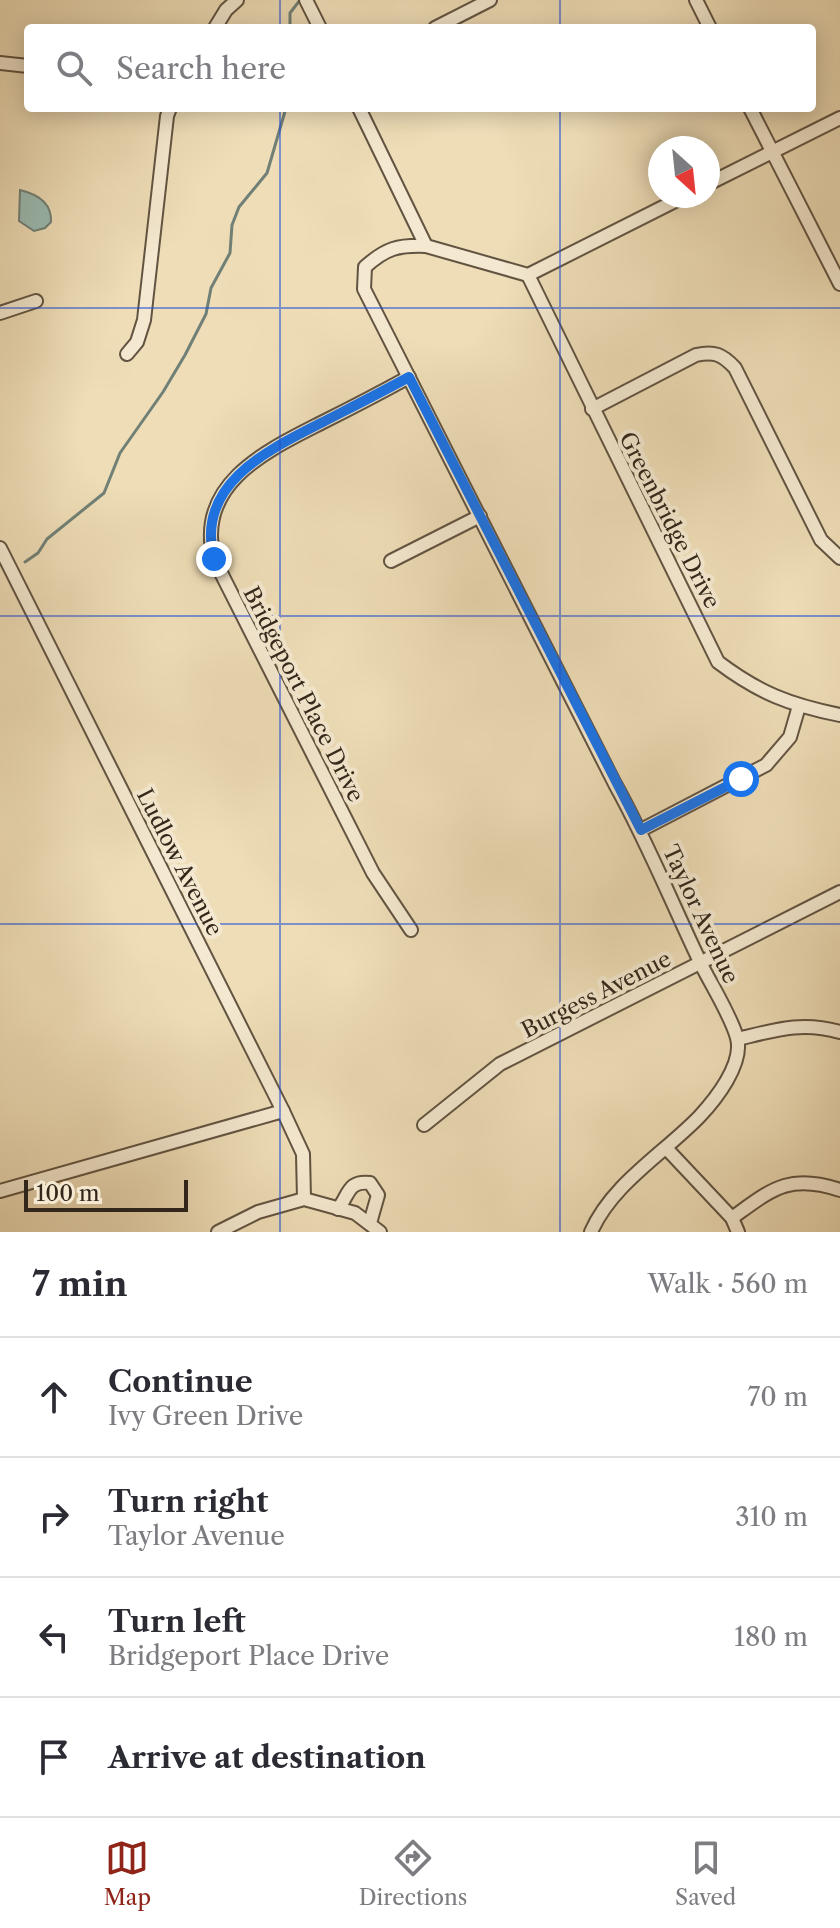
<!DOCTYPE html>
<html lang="en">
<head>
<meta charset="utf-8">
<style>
	body { margin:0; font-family:"Libre Caslon Text",serif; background:#f7f7f7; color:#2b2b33 }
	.compass { position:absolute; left:648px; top:136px; width:72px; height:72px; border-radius:50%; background:#fff; box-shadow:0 4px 20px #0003; rotate:153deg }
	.scale { position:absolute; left:24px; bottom:20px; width:164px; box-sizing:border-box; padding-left:8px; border:4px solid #33271b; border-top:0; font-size:22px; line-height:28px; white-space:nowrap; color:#33271b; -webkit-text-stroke:6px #f4e9d0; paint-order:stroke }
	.stop { position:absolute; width:24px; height:24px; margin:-18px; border:6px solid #1a73e8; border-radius:50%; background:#fff }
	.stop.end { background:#1a73e8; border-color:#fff; box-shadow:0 2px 8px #0008 }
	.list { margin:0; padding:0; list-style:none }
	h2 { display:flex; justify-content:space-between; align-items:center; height:104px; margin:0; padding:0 32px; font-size:34px }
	h2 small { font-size:26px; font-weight:400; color:#7c7c81 }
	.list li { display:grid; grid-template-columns:52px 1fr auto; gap:24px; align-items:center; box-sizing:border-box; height:120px; padding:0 32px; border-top:2px solid #e1e1e2 }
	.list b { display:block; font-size:30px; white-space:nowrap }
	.list p { margin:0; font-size:26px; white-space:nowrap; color:#7c7c81 }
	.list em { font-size:26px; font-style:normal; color:#7c7c81 }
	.icon { flex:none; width:44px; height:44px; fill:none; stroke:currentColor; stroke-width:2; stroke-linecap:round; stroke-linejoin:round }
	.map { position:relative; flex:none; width:840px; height:1232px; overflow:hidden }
	.search { position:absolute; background:#fff; box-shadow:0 4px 20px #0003; left:24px; right:24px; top:24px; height:88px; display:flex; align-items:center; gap:20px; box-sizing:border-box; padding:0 28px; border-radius:8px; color:#7c7c81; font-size:30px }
	.sheet { height:584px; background:#fff }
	nav { display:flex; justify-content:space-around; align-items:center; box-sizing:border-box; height:112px; border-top:2px solid #e1e1e2; background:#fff; font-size:22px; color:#7c7c81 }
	nav a { display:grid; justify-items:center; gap:4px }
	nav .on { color:#8f2418 }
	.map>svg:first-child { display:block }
	.water { fill:#9abbb3; stroke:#718076; stroke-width:2 }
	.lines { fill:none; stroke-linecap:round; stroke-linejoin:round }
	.stream { stroke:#718076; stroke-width:3 }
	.minor-casing { stroke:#625442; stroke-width:16 }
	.minor { stroke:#f4e9d0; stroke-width:12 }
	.route { stroke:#1a73e8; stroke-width:10 }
	.grid { fill:none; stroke:#1d4ed8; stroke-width:2; stroke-opacity:0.55 }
	.labels { text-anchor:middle; stroke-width:8; stroke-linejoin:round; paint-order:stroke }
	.street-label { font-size:22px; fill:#33271b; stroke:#f4e9d0 }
</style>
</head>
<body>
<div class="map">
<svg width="840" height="1232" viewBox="0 0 840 1232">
	<rect width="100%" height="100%" fill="#eeddb7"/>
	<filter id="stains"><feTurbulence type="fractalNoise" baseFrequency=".0025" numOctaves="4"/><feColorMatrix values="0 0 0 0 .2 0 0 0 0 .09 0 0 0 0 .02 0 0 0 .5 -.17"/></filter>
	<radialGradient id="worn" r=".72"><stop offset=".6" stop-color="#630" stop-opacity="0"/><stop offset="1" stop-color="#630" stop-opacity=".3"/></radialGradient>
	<path class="water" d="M20,190C37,194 52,203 51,222L45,228L34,231L19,221Z"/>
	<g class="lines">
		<g class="stream">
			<polyline points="290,28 290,13 300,0"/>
			<polyline points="25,562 38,553 47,539 104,493 120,453 163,392 185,355 206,314 211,288 230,253 232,225 239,207 267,173 286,108"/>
		</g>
		<g class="minor-casing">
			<g id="minor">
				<polyline points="306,0 320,28"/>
				<polyline points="696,0 710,28"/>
				<polyline points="215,28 226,10 237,0"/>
				<polyline points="435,28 490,0"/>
				<polyline points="0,63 28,66"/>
				<path d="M359,108L426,246C398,245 386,248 365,267L364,289L615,784C648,843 673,906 702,966C712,986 732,1018 737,1038C744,1064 715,1100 699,1117C663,1154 612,1184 591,1232"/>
				<polyline points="750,108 840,284"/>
				<polyline points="708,184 840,118"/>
				<polyline points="426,246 528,275 685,196"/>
				<path d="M528,275L718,662C759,693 790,705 840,715"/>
				<polyline points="0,313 36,301"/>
				<polyline points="127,354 137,342 144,320 167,116 170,108"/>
				<path d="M409,377C380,393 351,408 321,423C266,451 195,484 214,559L373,873L411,930"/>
				<path d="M592,409L696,355C714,351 722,354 735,368L821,540L840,558"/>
				<polyline points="0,548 283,1111 303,1154 304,1199"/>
				<polyline points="391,561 480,516"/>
				<polyline points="641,830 766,765 790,737 799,706"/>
				<path d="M738,1039C775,1030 802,1021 840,1032"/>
				<polyline points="424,1125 500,1064 840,892"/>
				<polyline points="666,1148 732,1218 738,1232"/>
				<polyline points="0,1191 283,1111"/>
				<path d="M338,1209C349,1195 348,1180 370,1183L378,1195L370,1223"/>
				<path d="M732,1218C772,1189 789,1173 840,1190"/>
				<polyline points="218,1232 258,1212 304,1199 355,1213 380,1232"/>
			</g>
		</g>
		<use href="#minor" class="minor"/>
	</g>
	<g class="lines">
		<path class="route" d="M214,559C195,485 266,451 321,423C350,408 380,393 409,377L641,830L741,779"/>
	</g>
	<path class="grid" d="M280,0V28M560,0V28M280,108V1232M560,108V1232M0,308H840M0,616H840M0,924H840"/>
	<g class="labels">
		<g class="street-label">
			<text transform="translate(670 520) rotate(63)" y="8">Greenbridge Drive</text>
			<text transform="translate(304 694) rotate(63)" y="8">Bridgeport Place Drive</text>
			<text transform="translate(180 862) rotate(63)" y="8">Ludlow Avenue</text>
			<text transform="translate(701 914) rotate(65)" y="8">Taylor Avenue</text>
			<text transform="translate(596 994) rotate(-27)" y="8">Burgess Avenue</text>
		</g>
	</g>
	<rect width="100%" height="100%" filter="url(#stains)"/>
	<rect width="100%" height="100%" fill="url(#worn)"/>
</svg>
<svg class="compass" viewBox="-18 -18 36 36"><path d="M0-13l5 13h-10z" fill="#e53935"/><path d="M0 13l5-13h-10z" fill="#7c7c81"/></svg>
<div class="scale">100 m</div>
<div class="stop" style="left:741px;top:779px"></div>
<div class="stop end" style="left:214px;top:559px"></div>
<div class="search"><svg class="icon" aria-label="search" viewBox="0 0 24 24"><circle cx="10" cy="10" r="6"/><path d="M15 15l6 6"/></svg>Search here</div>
</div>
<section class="sheet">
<h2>7 min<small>Walk · 560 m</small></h2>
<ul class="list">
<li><svg class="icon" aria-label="ahead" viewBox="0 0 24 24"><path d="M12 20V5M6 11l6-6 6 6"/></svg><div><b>Continue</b><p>Ivy Green Drive</p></div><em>70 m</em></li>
<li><svg class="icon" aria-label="right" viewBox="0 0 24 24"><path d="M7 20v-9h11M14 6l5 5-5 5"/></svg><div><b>Turn right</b><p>Taylor Avenue</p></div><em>310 m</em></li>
<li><svg class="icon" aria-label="left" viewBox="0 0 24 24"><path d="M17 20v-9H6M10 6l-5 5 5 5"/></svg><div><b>Turn left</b><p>Bridgeport Place Drive</p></div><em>180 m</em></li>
<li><svg class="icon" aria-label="arrive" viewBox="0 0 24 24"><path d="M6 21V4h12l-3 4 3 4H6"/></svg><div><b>Arrive at destination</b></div></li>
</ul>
</section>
<nav>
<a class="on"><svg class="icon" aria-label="map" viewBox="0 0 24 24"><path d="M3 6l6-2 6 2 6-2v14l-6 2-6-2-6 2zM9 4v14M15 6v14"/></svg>Map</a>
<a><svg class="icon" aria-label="directions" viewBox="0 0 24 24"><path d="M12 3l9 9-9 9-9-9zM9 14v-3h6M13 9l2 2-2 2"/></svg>Directions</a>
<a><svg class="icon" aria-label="saved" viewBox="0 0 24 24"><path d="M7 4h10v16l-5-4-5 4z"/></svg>Saved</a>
</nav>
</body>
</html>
